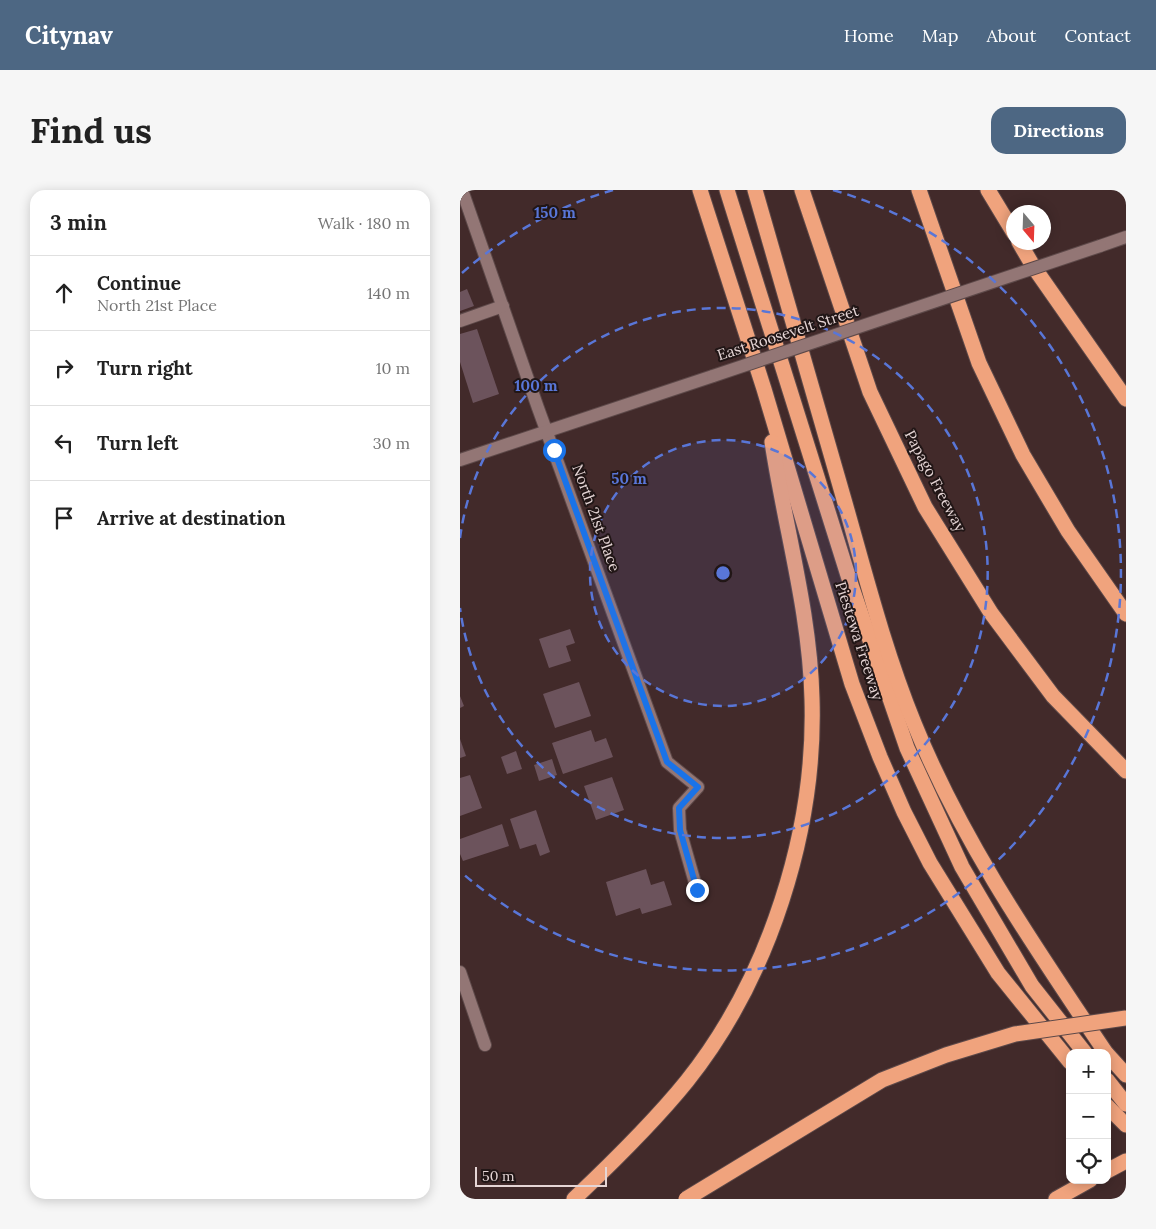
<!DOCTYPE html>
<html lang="en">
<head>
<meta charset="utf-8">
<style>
	body { margin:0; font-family:Lora,serif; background:#f6f6f6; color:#222 }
	.controls { position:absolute; right:15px; bottom:15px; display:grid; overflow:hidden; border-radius:10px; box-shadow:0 2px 12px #0003 }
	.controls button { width:45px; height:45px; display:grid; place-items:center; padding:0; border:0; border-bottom:1px solid #e0e0e0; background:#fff; color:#222; font:25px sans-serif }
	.compass { position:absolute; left:546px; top:15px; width:45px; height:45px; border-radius:50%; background:#fff; box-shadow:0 2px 12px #0003; rotate:161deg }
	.scale { position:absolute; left:15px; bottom:12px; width:132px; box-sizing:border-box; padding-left:5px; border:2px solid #e5d5d5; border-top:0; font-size:14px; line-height:18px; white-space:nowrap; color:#e5d5d5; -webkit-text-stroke:4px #211616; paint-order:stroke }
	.stop { position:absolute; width:15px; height:15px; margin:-11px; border:4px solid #1a73e8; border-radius:50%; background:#fff }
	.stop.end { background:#1a73e8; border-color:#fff; box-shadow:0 1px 5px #0008 }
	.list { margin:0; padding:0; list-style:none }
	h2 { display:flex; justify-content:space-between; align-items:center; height:65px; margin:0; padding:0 20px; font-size:21px }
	h2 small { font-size:16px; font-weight:400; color:#767676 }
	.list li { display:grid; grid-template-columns:32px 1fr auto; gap:15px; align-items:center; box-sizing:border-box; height:75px; padding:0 20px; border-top:1px solid #e0e0e0 }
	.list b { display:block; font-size:19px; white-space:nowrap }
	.list p { margin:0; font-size:16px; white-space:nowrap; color:#767676 }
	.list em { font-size:16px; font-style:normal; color:#767676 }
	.icon { flex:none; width:28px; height:28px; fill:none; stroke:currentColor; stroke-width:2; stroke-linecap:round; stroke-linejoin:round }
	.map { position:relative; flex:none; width:666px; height:1009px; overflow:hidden; border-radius:15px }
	header { display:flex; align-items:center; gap:30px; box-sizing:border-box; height:70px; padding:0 25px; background:#4d6783; color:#fff }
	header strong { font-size:24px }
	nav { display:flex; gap:28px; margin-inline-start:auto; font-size:18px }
	.intro { display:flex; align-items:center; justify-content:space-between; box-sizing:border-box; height:120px; padding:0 30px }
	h1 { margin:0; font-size:35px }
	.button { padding:12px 22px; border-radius:15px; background:#4d6783; color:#fff; font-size:18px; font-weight:700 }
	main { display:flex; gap:30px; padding:0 30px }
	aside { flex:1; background:#fff; border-radius:15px; box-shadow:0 2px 12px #0003 }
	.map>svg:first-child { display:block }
	.building { fill:#6c535c }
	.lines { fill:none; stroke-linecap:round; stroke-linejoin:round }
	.minor-casing { stroke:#5d4949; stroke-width:14 }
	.highway-casing { stroke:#5d4949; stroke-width:17 }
	.minor { stroke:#937675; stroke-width:12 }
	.highway { stroke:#f0a37d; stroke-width:15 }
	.minor-bridge-casing { stroke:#5d4949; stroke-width:14; stroke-linecap:butt }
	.highway-bridge-casing { stroke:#5d4949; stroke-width:17; stroke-linecap:butt }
	.minor-bridge { stroke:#937675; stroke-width:12 }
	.highway-bridge { stroke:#f0a37d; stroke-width:15 }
	.route { stroke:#1a73e8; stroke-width:6 }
	.ring { fill:none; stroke:#5976d7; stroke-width:2.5; stroke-dasharray:9 6 }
	.labels { text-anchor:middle; stroke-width:4; stroke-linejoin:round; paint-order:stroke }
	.street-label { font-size:15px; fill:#e5d5d5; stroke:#211616 }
	.centre { fill:#5976d7; stroke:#211616; stroke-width:2.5 }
	.ring-label { font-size:15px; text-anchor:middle; font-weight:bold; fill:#5976d7; stroke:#211616; stroke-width:4; stroke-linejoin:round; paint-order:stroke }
</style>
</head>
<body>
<header>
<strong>Citynav</strong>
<nav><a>Home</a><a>Map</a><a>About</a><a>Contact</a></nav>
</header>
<div class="intro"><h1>Find us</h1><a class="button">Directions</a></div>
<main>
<aside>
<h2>3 min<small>Walk · 180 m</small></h2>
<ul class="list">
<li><svg class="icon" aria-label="ahead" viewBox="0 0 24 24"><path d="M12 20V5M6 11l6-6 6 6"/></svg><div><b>Continue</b><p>North 21st Place</p></div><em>140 m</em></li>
<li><svg class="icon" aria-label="right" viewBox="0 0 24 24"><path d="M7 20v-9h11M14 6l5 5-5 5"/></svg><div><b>Turn right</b></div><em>10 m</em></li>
<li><svg class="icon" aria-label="left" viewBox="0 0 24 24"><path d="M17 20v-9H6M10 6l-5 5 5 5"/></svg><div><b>Turn left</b></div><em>30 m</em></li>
<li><svg class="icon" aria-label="arrive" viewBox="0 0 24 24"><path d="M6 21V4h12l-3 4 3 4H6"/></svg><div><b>Arrive at destination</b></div></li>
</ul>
</aside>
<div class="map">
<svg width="666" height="1009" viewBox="0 0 666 1009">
	<rect width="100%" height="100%" fill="#422a2a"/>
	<g class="building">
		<polygon points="7,99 14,116 0,121 0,102"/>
		<polygon points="17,139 39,204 13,213 0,172 0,144"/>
		<polygon points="110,439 115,453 106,456 111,471 89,478 79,449"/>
		<polygon points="119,492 131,526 95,538 83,504"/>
		<polygon points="0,506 4,516 0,518"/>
		<polygon points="131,540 135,552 146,548 153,567 103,584 92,553"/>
		<polygon points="0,549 6,566 0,568"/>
		<polygon points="56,561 62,579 47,584 41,567"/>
		<polygon points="92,569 97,585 79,591 74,575"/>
		<polygon points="10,585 22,618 0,626 0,588"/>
		<polygon points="152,587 164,620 136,630 124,596"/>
		<polygon points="76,620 90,662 80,666 76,654 60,659 50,629"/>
		<polygon points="42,634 49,656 3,671 0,664 0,649"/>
		<polygon points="186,679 191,695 204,691 212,715 182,724 180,718 156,726 146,692"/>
	</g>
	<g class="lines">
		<g class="minor-casing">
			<g id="minor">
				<polyline points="2,0 78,218 207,572 238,597 219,618 220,640 237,700"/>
				<polyline points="640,56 666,47"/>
				<polyline points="0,131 43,116"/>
				<polyline points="0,270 253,186"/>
				<polyline points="0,782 25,855"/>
			</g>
		</g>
		<g class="highway-casing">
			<g id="highway">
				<polyline points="240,0 304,199 392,494 420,567 444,622 470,673 538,783 610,872"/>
				<polyline points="267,0 391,395 447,558 502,677 572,796 625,863"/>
				<path d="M295,0C325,104 355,209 385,313C406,387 425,462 454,533C502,652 575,757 646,863"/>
				<polyline points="342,0 410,202 465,317 531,423 593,506 666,581"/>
				<polyline points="459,0 519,173 563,265 608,341 666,424"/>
				<polyline points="528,0 554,43"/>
				<polyline points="559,52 573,76 666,209"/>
				<polyline points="647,864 666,885"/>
				<polyline points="647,890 666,914"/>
				<polyline points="647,916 666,935"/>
				<polyline points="647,981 666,971"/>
				<path d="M114,1009C152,973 194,932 227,891C309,788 356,641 352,509C350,422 325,338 312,252"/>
				<polyline points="596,1009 630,990"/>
			</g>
		</g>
		<use href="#minor" class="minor"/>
		<use href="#highway" class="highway"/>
		<g class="minor-bridge-casing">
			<polyline id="minor-bridge" points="253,186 640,56"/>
		</g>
		<g class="highway-bridge-casing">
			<polyline id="highway-bridge" points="226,1009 422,890 486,865 555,844 666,828"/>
		</g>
		<use href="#minor-bridge" class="minor-bridge"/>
		<use href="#highway-bridge" class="highway-bridge"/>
	</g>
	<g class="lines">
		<polyline class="route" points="94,260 207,572 238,597 219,618 220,640 237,700"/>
	</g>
	<circle cx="263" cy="383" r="133" fill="#5976d7" fill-opacity=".12"/>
	<g class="ring">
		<circle cx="263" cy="383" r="133"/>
		<path d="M0 348A265 265 0 1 1 0 418"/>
		<path d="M2 83A398 398 0 0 1 153 0M373 0A398 398 0 1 1 2 683"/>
	</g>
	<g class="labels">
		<g class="street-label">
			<text transform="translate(328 143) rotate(-18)" y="5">East Roosevelt Street</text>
			<text transform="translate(475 291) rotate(62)" y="5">Papago Freeway</text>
			<text transform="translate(136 328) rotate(70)" y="5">North 21st Place</text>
			<text transform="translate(399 451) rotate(72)" y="5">Piestewa Freeway</text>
		</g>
	</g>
	<circle cx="263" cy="383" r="8" class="centre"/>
	<g class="ring-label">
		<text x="95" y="28">150 m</text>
		<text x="76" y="201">100 m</text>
		<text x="169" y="294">50 m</text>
	</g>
</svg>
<div class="controls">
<button>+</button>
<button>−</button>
<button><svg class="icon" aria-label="locate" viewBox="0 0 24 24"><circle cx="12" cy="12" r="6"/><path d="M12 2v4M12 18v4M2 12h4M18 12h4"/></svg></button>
</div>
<svg class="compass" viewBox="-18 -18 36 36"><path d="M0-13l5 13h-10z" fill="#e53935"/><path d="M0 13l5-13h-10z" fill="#767676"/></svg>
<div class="scale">50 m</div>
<div class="stop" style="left:94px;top:260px"></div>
<div class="stop end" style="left:237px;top:700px"></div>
</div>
</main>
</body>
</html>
